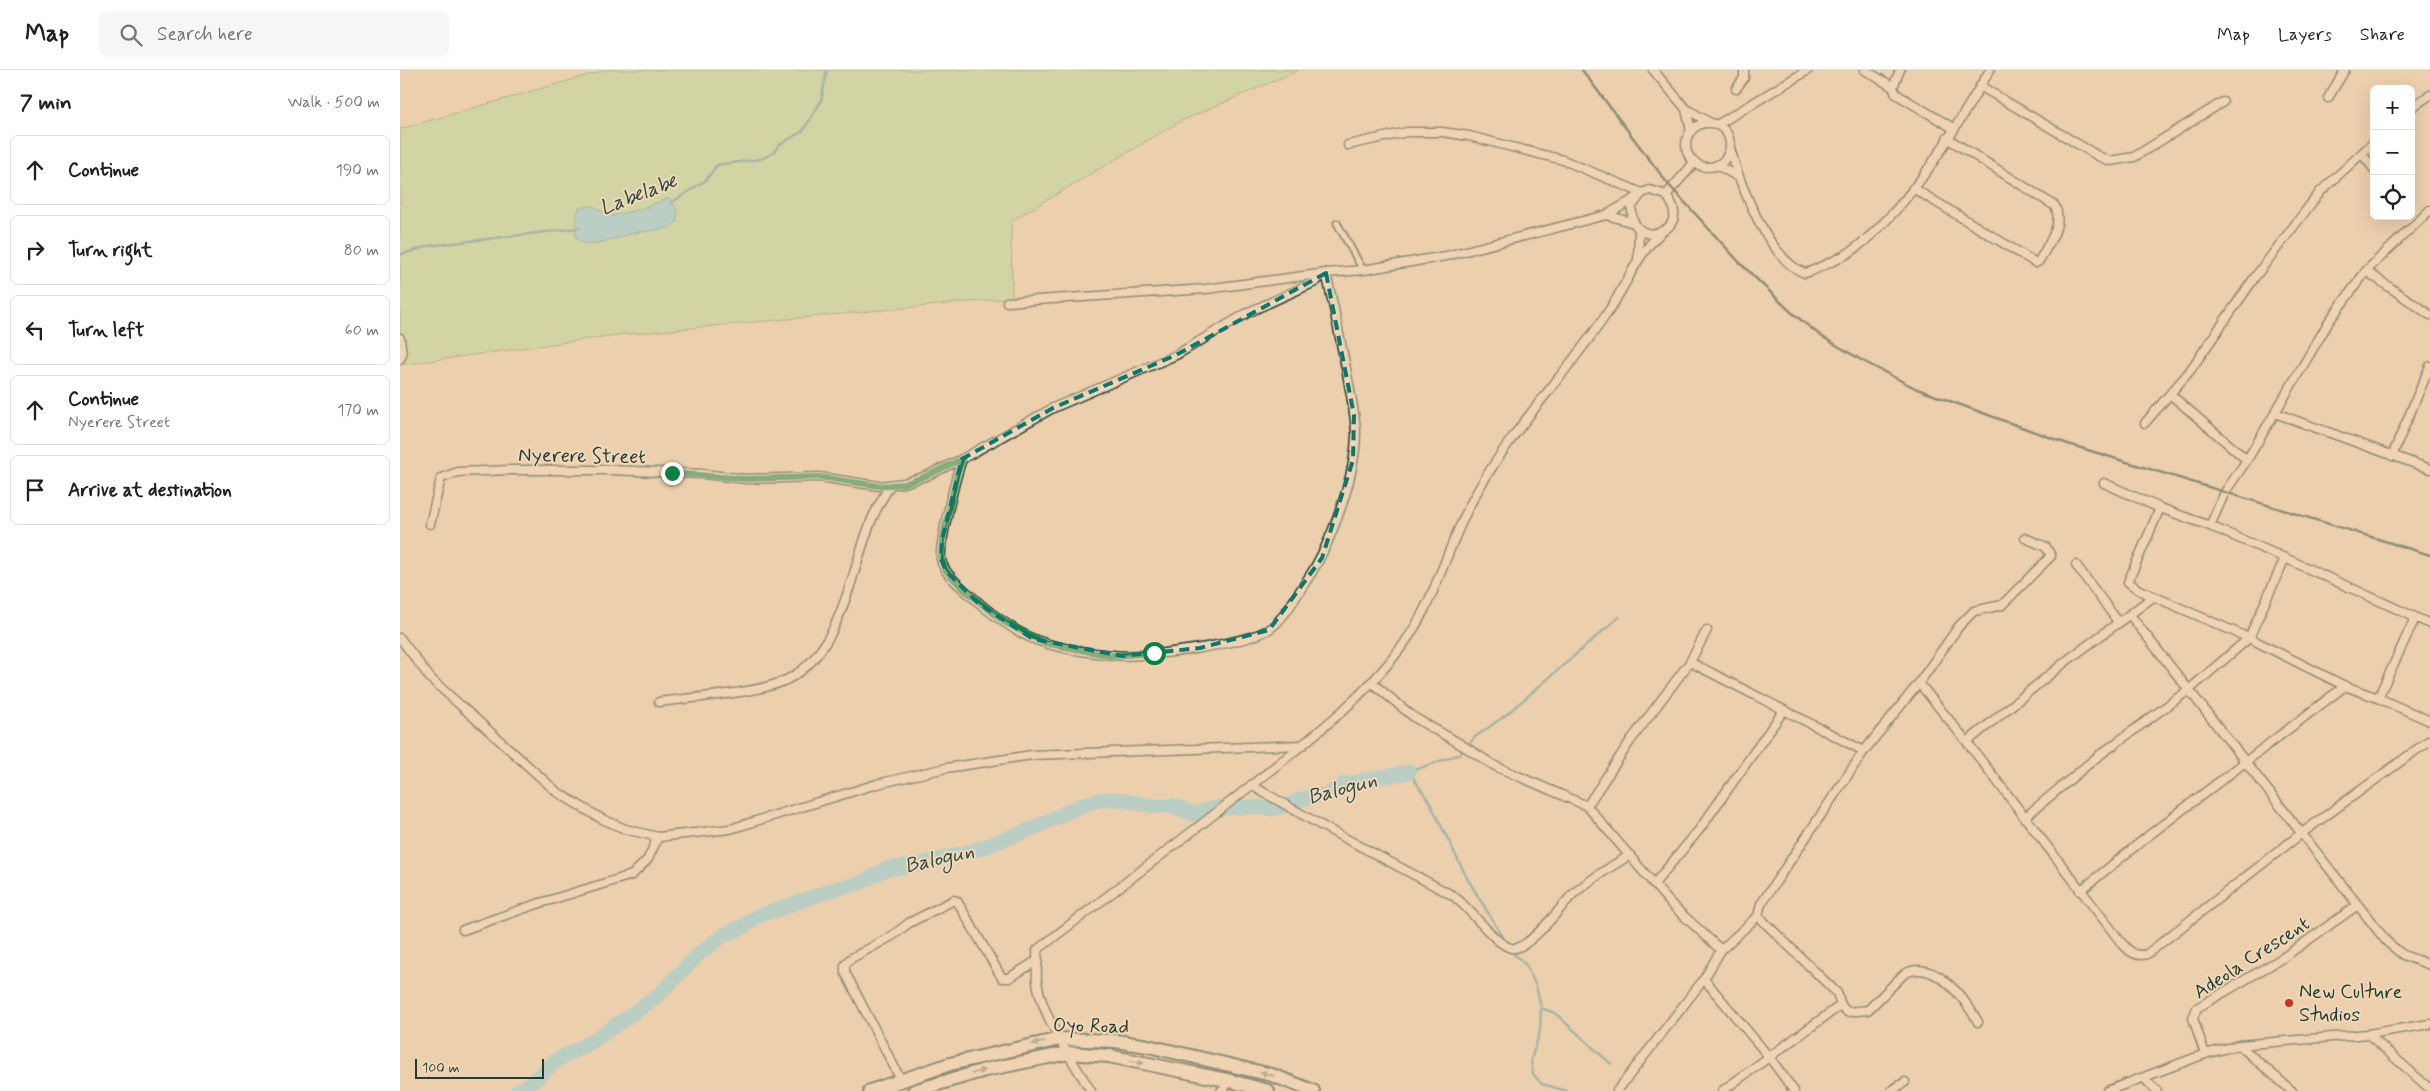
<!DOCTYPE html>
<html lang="en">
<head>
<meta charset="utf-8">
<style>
	body { margin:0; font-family:Mynerve,sans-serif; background:#f6f6f6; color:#202124 }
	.controls { position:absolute; right:15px; top:15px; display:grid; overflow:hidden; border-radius:8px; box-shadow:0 5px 20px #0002 }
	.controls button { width:45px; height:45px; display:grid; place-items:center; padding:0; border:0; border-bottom:1px solid #e0e0e0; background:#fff; color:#202124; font:25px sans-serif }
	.scale { position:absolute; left:15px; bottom:12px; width:129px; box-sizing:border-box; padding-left:5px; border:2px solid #1f3d34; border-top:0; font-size:14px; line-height:18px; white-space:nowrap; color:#1f3d34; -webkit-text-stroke:4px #f2d7b9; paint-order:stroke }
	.stop { position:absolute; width:15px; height:15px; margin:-11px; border:4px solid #0b8043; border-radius:50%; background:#fff }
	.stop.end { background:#0b8043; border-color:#fff; box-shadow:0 1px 5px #0008 }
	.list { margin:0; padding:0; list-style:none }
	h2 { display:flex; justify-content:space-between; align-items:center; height:65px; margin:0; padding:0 20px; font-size:21px }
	h2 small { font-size:16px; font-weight:400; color:#757577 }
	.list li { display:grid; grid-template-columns:32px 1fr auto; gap:15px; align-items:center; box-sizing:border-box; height:70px; margin:0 10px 10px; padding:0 10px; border:1px solid #e0e0e0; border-radius:8px }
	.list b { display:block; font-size:19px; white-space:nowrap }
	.list p { margin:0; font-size:16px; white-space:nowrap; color:#757577 }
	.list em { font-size:16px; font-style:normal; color:#757577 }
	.icon { flex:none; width:28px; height:28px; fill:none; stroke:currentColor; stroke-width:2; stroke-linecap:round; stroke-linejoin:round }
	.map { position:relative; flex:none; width:2030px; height:1021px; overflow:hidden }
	header { display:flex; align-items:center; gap:30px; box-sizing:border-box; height:70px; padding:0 25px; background:#fff; border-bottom:1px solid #e0e0e0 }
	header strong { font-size:24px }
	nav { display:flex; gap:28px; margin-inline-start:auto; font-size:18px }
	.search { width:350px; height:45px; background:#f6f6f6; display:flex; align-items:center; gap:12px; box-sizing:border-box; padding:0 18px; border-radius:8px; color:#757577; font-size:19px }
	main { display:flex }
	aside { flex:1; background:#fff }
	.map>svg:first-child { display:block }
	.green { fill:#b1db98; stroke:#688c66 }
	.water { fill:#7fccdf; stroke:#59939b }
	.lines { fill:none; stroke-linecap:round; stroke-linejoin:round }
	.stream { stroke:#59939b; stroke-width:2.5 }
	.river { stroke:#7fccdf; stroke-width:15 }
	.pedestrian-casing { stroke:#1f3d34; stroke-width:9 }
	.minor-casing { stroke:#1f3d34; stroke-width:11 }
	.primary-casing { stroke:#1f3d34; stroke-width:16 }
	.pedestrian { stroke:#f2d7b9; stroke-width:5.5 }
	.minor { stroke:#f2d7b9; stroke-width:8 }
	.primary { stroke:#f2d7b9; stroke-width:12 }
	.rail { stroke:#1f3d34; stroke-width:2.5 }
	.oneway { fill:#7e8270 }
	.route { stroke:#0b8043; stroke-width:6 }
	.marked { fill:none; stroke:#0f766e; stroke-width:4; stroke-dasharray:10 6; stroke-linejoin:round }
	.poi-dot { fill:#c8321e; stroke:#f2d7b9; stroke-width:2 }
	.labels { text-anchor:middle; stroke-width:4; stroke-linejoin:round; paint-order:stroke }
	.street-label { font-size:20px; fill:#1f3d34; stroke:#f2d7b9 }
	.poi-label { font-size:20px; fill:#1f3d34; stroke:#f2d7b9; text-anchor:start }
	.water-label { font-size:21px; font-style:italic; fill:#294b45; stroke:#f2d7b9 }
</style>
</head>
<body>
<header>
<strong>Map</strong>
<div class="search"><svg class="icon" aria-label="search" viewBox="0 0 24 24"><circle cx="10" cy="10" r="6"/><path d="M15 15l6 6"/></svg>Search here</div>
<nav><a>Map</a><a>Layers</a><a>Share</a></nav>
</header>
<main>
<aside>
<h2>7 min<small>Walk · 500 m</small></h2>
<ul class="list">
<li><svg class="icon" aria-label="ahead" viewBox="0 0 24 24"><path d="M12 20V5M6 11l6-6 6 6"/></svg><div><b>Continue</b></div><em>190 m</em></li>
<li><svg class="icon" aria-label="right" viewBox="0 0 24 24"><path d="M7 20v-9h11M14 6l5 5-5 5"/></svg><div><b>Turn right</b></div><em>80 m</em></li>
<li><svg class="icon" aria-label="left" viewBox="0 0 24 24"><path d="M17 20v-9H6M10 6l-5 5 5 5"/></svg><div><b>Turn left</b></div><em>60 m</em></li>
<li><svg class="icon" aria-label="ahead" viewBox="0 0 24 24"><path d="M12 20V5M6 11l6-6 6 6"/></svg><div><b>Continue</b><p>Nyerere Street</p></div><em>170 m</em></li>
<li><svg class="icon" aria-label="arrive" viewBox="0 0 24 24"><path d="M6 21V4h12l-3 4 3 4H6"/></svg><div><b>Arrive at destination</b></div></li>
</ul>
</aside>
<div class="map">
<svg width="2030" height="1021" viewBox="0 0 2030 1021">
	<rect width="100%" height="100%" fill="#eccfad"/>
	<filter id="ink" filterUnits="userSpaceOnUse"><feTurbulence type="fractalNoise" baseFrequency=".02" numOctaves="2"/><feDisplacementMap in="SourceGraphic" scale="10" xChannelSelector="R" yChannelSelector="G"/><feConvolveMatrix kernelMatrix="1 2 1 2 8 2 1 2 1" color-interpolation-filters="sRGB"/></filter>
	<g filter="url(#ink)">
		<polygon class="green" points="206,0 899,0 779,52 611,151 612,228 217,265 0,295 0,59"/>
		<polygon class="water" points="269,128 277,139 277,152 269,158 234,163 203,172 186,174 176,168 176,149 179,138 192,136 211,146 241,139"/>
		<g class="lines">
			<g class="stream">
				<polyline points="271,133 306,110 317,95 361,89 373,83 379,75 403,61 421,31 427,0"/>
				<polyline points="0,185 28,176 179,158"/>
				<polyline points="1107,874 1067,808 1030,733 1009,702 1060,684 1075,667 1106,645 1219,547"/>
				<polyline points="1111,881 1126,895 1136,916 1141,938 1140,961 1131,990 1133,1004 1142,1014 1167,1021"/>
				<polyline points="1141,938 1155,943 1211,994"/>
			</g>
			<polyline class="river" points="118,1021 132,1013 157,990 190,973 255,928 300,883 324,865 343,857 356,847 438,818 458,814 486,799 524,794 582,778 634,758 684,734 700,730 716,729 752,736 774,736 793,744 816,738 862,737 872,739 887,736 910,726 925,726 945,714 1009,702"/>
			<g class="pedestrian-casing">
				<polyline id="pedestrian" points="937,153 963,200"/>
			</g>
			<g class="minor-casing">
				<g id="minor">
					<polyline points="1253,0 1286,39 1309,52"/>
					<polyline points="1465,0 1493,17"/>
					<polyline points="1500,0 1493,17 1496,24 1553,58"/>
					<polyline points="1580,16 1698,86 1710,91 1734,87 1823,32"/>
					<polyline points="1336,19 1344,8 1344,0"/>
					<polyline points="1928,28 1945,0"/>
					<polyline points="2011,38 2030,25"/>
					<polyline points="1286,39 1291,61"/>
					<circle cx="1308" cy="75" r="22"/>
					<polyline points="1317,55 1408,0"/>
					<path d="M948,75L1007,62H1042L1069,66L1163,90L1242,123L1250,120L1266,125C1297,162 1228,184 1232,136L1242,123"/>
					<path d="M1330,78C1339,112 1369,191 1405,203L1412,201C1425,194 1441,189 1453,180C1513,135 1552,63 1590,0"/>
					<polyline points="1962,84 1974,99"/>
					<polyline points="1317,95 1338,107"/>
					<path d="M1513,118L1636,193L1639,191C1648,174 1664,155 1655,136L1547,68"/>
					<polyline points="1266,125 1295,92"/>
					<polyline points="1206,145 1234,153"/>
					<polyline points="1238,190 1239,159"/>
					<polyline points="1966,201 2030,245"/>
					<polyline points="0,268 2,285 0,289"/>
					<polyline points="1770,324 1847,390"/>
					<polyline points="1875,343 2030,399"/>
					<polyline points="1745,353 1789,302 1855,207 1920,122 1974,72"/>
					<polyline points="1992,386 2030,296"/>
					<path d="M562,389C556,405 539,474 541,489C543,503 560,516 570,525C591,544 617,565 645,573C664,579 692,583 712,585C740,589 850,574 871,558C886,546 896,526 907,510C931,474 956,406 956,362C955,342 950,322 947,303C940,269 934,236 926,203L806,219L607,232"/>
					<polyline points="1704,413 1760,438 1810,456 1885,488 2030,554"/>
					<polyline points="1760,438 1728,512 1739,520 1849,568 1945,616 1978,628 2030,651"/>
					<polyline points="30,454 41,408 58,402 112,400 211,400 303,404 346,409 419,407 479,416 504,413 526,406 562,389 653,338 776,285 849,242 915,212 926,203 963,200 1046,186 1206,145 1236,128"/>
					<polyline points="1810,456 1825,422 1847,390 1930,250 1966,201 2030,140"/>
					<polyline points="1676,495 1719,553"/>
					<polyline points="1730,545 1987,872 2003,885 2030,895"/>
					<polyline points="0,568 31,609 157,722 200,748 225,759 258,767 330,759 477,714 546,698 632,685 903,675"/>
					<polyline points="1290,592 1464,681"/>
					<polyline points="971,612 1015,648 1057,672 1095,696 1187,736 1271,834 1321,880"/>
					<path d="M1519,613L1567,672L1720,871C1728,880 1734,888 1747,884L1902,763L2030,670"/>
					<polyline points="1978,628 2015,548"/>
					<path d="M259,632C293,627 357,624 386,610C442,584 451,499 472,449C477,437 484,426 490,415"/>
					<polyline points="1567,672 1665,592 1753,527"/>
					<path d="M851,715L924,757L1052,825C1071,838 1093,873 1111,878C1127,883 1162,835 1173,824C1191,809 1210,797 1230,785"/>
					<polyline points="1187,736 1231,670 1290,592 1307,560"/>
					<polyline points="1624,748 1697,687 1790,619 1849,568 1885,488"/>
					<polyline points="1254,814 1299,760 1384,640"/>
					<polyline points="1680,821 1748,766 1945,616"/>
					<path d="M1358,846L1437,923L1441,935L1447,942L1468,940L1504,904C1534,887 1565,929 1578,952"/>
					<polyline points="63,860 134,835 232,805 248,789 258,767"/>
					<polyline points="1304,909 1370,988 1394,1021"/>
					<polyline points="1968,964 2030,1019"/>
					<polyline points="1839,975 1892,1021"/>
					<polyline points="1805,984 1793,948 1797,938 1884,887 1958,835"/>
					<polyline points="1744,1008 1757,1021"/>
					<polyline points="501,1010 445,902 445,895 450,889 492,866 509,853 554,830 557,831 602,908 609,908 638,890"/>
					<path d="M691,1021C673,992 641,945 637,911C636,900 638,890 637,880C709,825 782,770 853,714C906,672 963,630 1003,575C1037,529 1048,471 1077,422C1113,358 1165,305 1206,245C1226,217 1236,184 1263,161"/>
					<polyline points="821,1021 831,1011"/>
					<polyline points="1217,1021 1304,909 1321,880 1358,846 1361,834 1464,681 1519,613 1559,556 1574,541 1602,535 1651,486 1646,477 1625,468"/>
					<polyline points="1322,1021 1441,935"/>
					<polyline points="1491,1021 1505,1012"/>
					<polyline points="1707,1021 1805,984 1839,975 1968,964 2030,954"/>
				</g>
			</g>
			<g class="primary-casing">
				<g id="primary">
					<polyline points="470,1021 550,994 660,969 716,971 748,976 872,1005 913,1021"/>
					<polyline points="514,1021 585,1000 668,983 709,986 831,1011 868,1021"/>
				</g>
			</g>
			<use href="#pedestrian" class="pedestrian"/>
			<use href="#minor" class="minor"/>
			<use href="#primary" class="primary"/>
			<polyline class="rail" points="1182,0 1268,114 1340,193 1391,242 1421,266 1463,291 1517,319 1668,374 2030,485"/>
		</g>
		<defs><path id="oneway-solid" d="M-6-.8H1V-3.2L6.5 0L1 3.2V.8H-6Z" transform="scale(1.25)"/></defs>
		<g class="oneway">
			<use href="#oneway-solid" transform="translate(639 973) rotate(169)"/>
			<use href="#oneway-solid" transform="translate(737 992) rotate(11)"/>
			<use href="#oneway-solid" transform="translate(578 1002) rotate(-16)"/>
			<use href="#oneway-solid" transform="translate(867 1004) rotate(-165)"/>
		</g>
	</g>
	<g class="lines" filter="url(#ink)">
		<polyline class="route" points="272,403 346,409 419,407 479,416 504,414 526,406 562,389 557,403 542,470 541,489 546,501 563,519 604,552 644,573 712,586 754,583"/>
	</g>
	<path d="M0 0H2030V1021H0ZM926,203L954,345L953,390L922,488L869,560L800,578L722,586L633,569L578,533L546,501L541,489L542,470L562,389L653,338L776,285Z" fill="#eccfad" fill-opacity=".55" fill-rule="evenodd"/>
	<path class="marked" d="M926,203L954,345L953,390L922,488L869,560L800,578L722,586L633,569L578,533L546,501L541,489L542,470L562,389L653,338L776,285Z"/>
	<circle class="poi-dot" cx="1889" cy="933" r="5"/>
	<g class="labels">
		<g class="street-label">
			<text transform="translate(182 385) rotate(1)" y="7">Nyerere Street</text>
			<text transform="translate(1851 887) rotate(-33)" y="7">Adeola Crescent</text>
			<text transform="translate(691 955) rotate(1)" y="7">Oyo Road</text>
		</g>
		<g class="poi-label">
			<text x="1899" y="928">New Culture<tspan x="1899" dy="23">Studios</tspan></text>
		</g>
		<g class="water-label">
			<text transform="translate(238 124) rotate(-21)" y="7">Labelabe</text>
			<text transform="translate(942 718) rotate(-15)" y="7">Balogun</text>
			<text transform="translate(539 788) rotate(-13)" y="7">Balogun</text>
		</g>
	</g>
</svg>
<div class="controls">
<button>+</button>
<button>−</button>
<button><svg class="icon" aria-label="locate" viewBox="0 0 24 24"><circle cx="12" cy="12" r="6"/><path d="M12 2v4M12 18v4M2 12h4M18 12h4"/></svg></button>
</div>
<div class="scale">100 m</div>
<div class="stop" style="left:754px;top:583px"></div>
<div class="stop end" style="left:272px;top:403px"></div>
</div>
</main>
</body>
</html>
